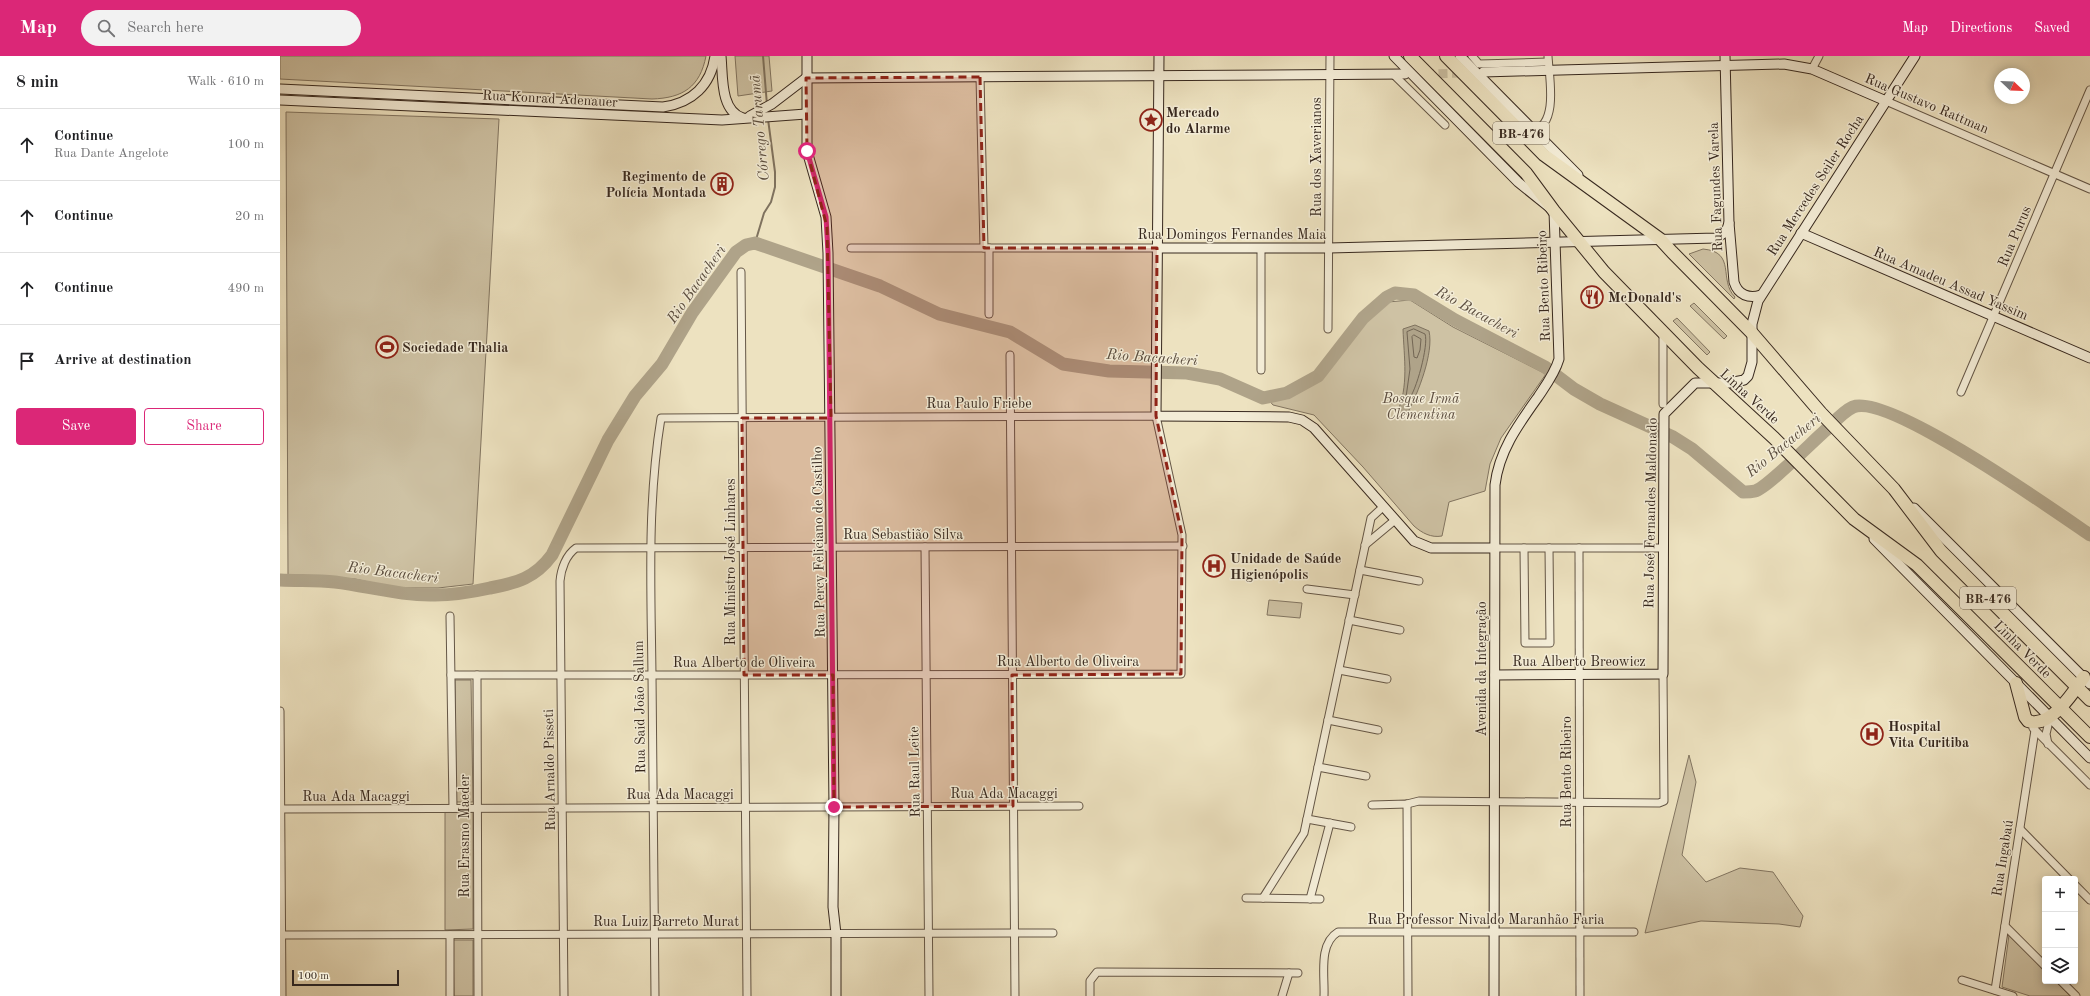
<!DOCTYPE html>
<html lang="en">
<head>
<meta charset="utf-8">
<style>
	body { margin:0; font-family:"Old Standard TT",serif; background:#f2f2f2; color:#202124 }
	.controls { position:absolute; right:12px; bottom:12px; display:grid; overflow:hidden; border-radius:4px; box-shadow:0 2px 10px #0003 }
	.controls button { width:36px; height:36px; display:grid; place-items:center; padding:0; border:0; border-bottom:1px solid #e0e0e0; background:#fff; color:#202124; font:20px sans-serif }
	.compass { position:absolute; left:1714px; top:12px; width:36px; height:36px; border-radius:50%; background:#fff; box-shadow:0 2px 10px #0003; rotate:113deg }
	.scale { position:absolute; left:12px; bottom:10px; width:107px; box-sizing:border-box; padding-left:4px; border:2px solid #37281e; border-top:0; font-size:11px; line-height:14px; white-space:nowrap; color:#37281e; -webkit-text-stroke:3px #f3ecd6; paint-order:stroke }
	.stop { position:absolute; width:12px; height:12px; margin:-9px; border:3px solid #db2777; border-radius:50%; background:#fff }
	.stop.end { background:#db2777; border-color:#fff; box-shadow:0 1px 4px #0008 }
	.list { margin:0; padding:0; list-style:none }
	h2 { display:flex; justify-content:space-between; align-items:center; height:52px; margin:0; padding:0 16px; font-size:17px }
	h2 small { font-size:13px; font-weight:400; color:#757577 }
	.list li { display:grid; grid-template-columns:26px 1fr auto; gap:12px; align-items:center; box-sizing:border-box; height:72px; padding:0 16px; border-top:1px solid #e0e0e0 }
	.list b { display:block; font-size:15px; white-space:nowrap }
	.list p { margin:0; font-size:13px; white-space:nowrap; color:#757577 }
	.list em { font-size:13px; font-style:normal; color:#757577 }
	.actions { display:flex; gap:8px; padding:12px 16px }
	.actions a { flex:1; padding:9px 0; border:1px solid #db2777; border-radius:4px; text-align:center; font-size:14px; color:#db2777 }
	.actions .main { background:#db2777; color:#fff }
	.icon { flex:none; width:22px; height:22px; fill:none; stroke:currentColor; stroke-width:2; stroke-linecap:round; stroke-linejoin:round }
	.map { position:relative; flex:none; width:1810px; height:940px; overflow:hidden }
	header { display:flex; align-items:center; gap:24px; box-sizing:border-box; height:56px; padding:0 20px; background:#db2777; color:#fff }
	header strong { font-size:19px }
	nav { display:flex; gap:22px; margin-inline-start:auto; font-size:14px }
	.search { width:280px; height:36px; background:#f2f2f2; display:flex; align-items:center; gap:10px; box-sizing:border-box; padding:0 14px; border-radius:22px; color:#757577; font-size:15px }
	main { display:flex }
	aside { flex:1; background:#fff }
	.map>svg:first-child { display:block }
	.green { fill:#cec2a4; stroke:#827561 }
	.water { fill:#afa389; stroke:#7f725e }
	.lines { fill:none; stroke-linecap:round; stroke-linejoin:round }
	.shore { stroke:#736654; stroke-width:1 }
	.stream { stroke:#7f725e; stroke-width:2 }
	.river { stroke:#afa389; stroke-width:13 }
	.secondary-tunnel { stroke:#c9bda0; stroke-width:9; stroke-dasharray:9 4.5; stroke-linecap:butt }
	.street-casing { stroke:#645646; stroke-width:9 }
	.secondary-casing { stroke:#37281e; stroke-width:11 }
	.highway-casing { stroke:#37281e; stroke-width:14 }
	.street { stroke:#f3ecd6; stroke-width:7 }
	.secondary { stroke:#f3ecd6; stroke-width:9 }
	.highway { stroke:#ede2c0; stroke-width:12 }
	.route { stroke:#db2777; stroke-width:5 }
	.marked { fill:#8f2418; fill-opacity:0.2; stroke:#8f2418; stroke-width:3; stroke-dasharray:8 5; stroke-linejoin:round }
	.labels { text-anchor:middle; stroke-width:3; stroke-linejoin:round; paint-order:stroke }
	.shield { fill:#f3ecd6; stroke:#6f6355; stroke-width:1 }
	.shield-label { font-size:13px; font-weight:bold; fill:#37281e }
	.street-label { font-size:14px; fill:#37281e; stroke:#f3ecd6 }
	.poi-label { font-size:14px; font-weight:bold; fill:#37281e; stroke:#f3ecd6; text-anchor:start }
	.park-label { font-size:14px; font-style:italic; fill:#5d4e40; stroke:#f3ecd6 }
	.water-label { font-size:15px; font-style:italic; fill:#5b4d3e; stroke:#f3ecd6 }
</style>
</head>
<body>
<header>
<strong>Map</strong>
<div class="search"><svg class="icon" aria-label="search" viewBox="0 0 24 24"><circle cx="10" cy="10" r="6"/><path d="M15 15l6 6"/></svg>Search here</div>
<nav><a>Map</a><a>Directions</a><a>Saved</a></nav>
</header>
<main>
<aside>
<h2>8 min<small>Walk · 610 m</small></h2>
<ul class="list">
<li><svg class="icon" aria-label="ahead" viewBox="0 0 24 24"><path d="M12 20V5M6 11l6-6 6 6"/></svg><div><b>Continue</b><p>Rua Dante Angelote</p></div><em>100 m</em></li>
<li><svg class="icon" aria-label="ahead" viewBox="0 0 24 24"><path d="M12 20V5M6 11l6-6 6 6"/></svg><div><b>Continue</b></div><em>20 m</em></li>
<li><svg class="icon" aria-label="ahead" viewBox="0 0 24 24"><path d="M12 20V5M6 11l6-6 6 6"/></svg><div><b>Continue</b></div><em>490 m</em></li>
<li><svg class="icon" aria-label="arrive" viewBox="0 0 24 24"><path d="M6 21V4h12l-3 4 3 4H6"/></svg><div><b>Arrive at destination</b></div></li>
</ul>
<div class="actions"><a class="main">Save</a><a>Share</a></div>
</aside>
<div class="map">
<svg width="1810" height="940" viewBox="0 0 1810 940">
	<rect width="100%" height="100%" fill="#ede2c0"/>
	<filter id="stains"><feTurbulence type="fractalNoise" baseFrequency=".005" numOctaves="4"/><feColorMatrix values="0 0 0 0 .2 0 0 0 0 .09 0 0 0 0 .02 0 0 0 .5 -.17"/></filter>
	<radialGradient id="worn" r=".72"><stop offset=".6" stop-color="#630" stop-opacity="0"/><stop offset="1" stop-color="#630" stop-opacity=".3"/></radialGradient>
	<g class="green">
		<path d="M0,0H426C420,31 403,42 372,43L0,23Z"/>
		<polygon points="455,0 489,0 492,35 458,40"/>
		<polygon points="6,56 219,63 193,528 158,532 116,532 75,523 8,519"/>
		<path d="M1423,193C1457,196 1438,224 1455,241L1454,243L1409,198Z"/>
		<path d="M1130,244L1173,271L1266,318L1221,382L1210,408L1205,435L1169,446L1162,480C1151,482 1142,477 1134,470L1083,411L1034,359L993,349L987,342L1007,338L1039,321L1084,268L1108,246Z"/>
		<polygon points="1414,247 1447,280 1444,283 1410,250"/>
		<polygon points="1397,262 1430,296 1427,299 1393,265"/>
		<polygon points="989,544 1022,547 1020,562 987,559"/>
		<polygon points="175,624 191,624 193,746 176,746"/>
		<polygon points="1409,699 1416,726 1402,799 1426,826 1460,812 1493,816 1523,860 1520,871 1499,868 1421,865 1365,877"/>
		<polygon points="165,756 193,756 193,873 165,874"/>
		<polygon points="1729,879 1765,915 1765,925 1775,925 1790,940 1750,940 1722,931"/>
		<polygon points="173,884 193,884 193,940 174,940"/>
	</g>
	<path class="water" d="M1135,269L1149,275C1154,297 1138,337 1128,356L1117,357C1129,330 1124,302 1123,273Z"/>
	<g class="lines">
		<g class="shore">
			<path d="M1134,273L1145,278C1149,288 1136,337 1128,344L1126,341L1130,313L1127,276Z"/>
			<polygon points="1134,279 1141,283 1140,294 1137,302 1134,301 1132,281"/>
		</g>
		<g class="stream">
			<polyline points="483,0 487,49"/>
			<polyline points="475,187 484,157 491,146 495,131 495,116 488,63"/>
		</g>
		<path class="river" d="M0,524C18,525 37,524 55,526C88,530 122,540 155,539C173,539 192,536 210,532C237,527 255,522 272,499L328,384L355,340L382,308L412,257L456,196L466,189L475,187L600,230L659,258L730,276L783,308L829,315L907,317L940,323L983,342L1007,337L1038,320L1083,262L1107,241L1115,237L1134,239L1175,264L1265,311L1294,333L1320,348L1393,381L1412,393L1463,436C1466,436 1471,436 1475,435C1487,432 1535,383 1548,372C1555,365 1564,355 1573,351C1608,337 1775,455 1810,479"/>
		<polyline class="secondary-tunnel" points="1145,18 1186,17"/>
		<g class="street-casing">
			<g id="street">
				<polyline points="1192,0 1199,8 1268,6"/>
				<polyline points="1532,13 1539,0"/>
				<polyline points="1114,19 1165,69"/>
				<polyline points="700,21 704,192"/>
				<polyline points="1606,45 1810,133"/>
				<path d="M1253,75C1279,68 1269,21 1268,0"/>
				<polyline points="571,192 877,192"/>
				<polyline points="461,216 467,940"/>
				<polyline points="709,258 709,192"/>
				<polyline points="1048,273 1050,0"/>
				<polyline points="1383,277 1383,348"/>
				<polyline points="730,299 735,940"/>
				<polyline points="981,314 981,192"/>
				<polyline points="1681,336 1810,34"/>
				<polyline points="1085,489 1115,464"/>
				<polyline points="645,491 649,940"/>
				<polyline points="1215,492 1383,492"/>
				<polyline points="1244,492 1245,587 1270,587 1269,492"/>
				<polyline points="1299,492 1300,940"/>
				<polyline points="1080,514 1139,525"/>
				<polyline points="1027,533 1075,539"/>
				<polyline points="170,560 173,752"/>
				<polyline points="1069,564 1120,574"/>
				<polyline points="1059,614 1107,623"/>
				<path d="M171,619C414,619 658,619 901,618L902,479L876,360L381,362C367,448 371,533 372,619C373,726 374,833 375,940"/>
				<polyline points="197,619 198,940"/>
				<polyline points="0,655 2,940"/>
				<polyline points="1048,664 1098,674"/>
				<polyline points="1753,672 1810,729"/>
				<polyline points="1768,688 1766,678 1770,661"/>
				<polyline points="1038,711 1086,720"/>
				<polyline points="1127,748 1128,940"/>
				<polyline points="1092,749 1127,748 1139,745 1379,747 1384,745 1383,618"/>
				<polyline points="0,753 799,750"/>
				<polyline points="1027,763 1071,771"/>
				<polyline points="1740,773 1789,823"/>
				<polyline points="1795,829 1810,844"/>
				<polyline points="966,842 1040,843"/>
				<polyline points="983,842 1024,777 1091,462 1103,451"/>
				<polyline points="1030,843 1050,767"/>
				<polyline points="1725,870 1765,910"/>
				<polyline points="0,879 773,877"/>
				<polyline points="170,879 170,940"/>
				<polyline points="1682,924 1733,940"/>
				<polyline points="1781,925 1796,940"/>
				<polyline points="1715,934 1755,674"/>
				<path d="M284,940L280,525C281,513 286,499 296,492L903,490"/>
				<polyline points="810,940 810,925 817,916 1018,917"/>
				<polyline points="1002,940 1009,917"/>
				<path d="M1044,940C1045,920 1038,888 1058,876H1354"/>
			</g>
		</g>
		<g class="secondary-casing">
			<g id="secondary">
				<path d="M441,0C443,20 440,55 463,62"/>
				<polyline points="527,0 527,95 546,161 548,197 554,751 553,851 556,878 556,940"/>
				<polyline points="879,0 876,360 1009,361 1022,364 1034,372 1134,485 1151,492 1215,492"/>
				<path d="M1114,0L1238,126L1274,155L1279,303C1275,317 1266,329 1258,341C1238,369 1219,395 1215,429L1214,940"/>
				<polyline points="1180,0 1298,119"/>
				<path d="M1445,0L1449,167L1454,226C1458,239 1469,243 1481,239"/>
				<polyline points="1203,16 1504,8 1532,13 1606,45"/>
				<polyline points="526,22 1125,18"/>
				<path d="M0,33L383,51C412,47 431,29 435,0"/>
				<polyline points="0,44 442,64 526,58"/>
				<polyline points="470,60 492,48 526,22"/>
				<polyline points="1521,177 1810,302"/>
				<polyline points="877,192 1049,192 1436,182 1446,176 1449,167"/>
				<polyline points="1634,452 1810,628"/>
				<polyline points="1594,483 1810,702"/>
				<polyline points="1215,619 1383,618 1384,358 1415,327 1449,327 1464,324 1468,320 1472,306 1472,268 1478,245 1635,0"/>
			</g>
		</g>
		<g class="highway-casing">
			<g id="highway">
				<polyline points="1130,0 1246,117 1274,155 1324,216 1418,312 1494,382 1574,463 1637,509 1810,681"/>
				<polyline points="1166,0 1264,99 1380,183 1392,196 1472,277 1541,357 1614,433 1661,495 1810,644"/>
				<path d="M1736,627L1745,661L1748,665C1770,673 1793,637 1804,621"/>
			</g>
		</g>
		<use href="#street" class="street"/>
		<use href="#secondary" class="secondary"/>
		<use href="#highway" class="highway"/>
	</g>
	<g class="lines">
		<polyline class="route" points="527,95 546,161 548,197 554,751"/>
	</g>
	<path class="marked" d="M700,21L704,192H877L876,360L902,479L901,618L732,619L733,750L554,751L553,619H464L462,362H551L547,171L527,95L526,22Z"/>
	<defs>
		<g id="sight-ring" transform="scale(1.15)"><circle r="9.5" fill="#f3ecd6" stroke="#8f2418" stroke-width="1.5"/><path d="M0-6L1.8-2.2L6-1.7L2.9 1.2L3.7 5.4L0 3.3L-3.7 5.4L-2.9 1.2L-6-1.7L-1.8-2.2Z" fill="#8f2418"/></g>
		<g id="building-ring" transform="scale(1.15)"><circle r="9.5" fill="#f3ecd6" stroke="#8f2418" stroke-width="1.5"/><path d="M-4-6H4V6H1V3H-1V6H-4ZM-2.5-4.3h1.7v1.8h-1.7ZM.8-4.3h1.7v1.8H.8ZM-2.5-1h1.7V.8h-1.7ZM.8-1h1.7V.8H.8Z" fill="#8f2418"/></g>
		<g id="restaurant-ring" transform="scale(1.15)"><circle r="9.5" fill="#f3ecd6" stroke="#8f2418" stroke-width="1.5"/><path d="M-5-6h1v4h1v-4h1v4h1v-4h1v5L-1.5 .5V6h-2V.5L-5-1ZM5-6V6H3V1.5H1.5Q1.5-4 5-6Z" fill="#8f2418"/></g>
		<g id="stadium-ring" transform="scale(1.15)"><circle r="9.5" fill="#f3ecd6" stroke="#8f2418" stroke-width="1.5"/><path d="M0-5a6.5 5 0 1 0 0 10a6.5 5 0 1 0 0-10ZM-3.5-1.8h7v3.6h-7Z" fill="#8f2418"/></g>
		<g id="hospital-ring" transform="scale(1.15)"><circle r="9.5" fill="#f3ecd6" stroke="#8f2418" stroke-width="1.5"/><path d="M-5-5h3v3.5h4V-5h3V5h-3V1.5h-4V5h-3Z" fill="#8f2418"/></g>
	</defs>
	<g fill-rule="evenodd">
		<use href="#sight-ring" x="871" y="64"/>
		<use href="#building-ring" x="442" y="128"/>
		<use href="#restaurant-ring" x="1312" y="241"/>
		<use href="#stadium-ring" x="107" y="291"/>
		<use href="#hospital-ring" x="934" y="510"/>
		<use href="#hospital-ring" x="1592" y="678"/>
	</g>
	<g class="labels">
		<g class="shield">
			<rect x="1213" y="66" width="56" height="22" rx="3"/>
			<rect x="1680" y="531" width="56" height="22" rx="3"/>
		</g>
		<g class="shield-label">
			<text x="1241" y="82">BR-476</text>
			<text x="1708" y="547">BR-476</text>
		</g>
		<g class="street-label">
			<text transform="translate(270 42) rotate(3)" y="5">Rua Konrad Adenauer</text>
			<text transform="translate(1647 47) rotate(23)" y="5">Rua Gustavo Rattman</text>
			<text transform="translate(1036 101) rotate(-90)" y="5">Rua dos Xaverianos</text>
			<text transform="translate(1535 129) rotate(-57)" y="5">Rua Mercedes Seiler Rocha</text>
			<text transform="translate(1435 131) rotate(-92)" y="5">Rua Fagundes Varela</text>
			<text x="952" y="183">Rua Domingos Fernandes Maia</text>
			<text transform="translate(1734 180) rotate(-67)" y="5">Rua Purus</text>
			<text transform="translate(1671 227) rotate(23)" y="5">Rua Amadeu Assad Yassim</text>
			<text transform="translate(1263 230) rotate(-92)" y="5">Rua Bento Ribeiro</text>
			<text transform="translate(1470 340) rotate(42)" y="5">Linha Verde</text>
			<text x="699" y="352">Rua Paulo Friebe</text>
			<text transform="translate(1370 457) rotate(-89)" y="5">Rua José Fernandes Maldonado</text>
			<text x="623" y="483">Rua Sebastião Silva</text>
			<text transform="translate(538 486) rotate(-91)" y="5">Rua Percy Feliciano de Castilho</text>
			<text transform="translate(450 506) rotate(-90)" y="5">Rua Ministro José Linhares</text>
			<text transform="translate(1743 593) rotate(45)" y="5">Linha Verde</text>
			<text x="788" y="610">Rua Alberto de Oliveira</text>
			<text x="1299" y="610">Rua Alberto Breowicz</text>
			<text x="464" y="611">Rua Alberto de Oliveira</text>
			<text transform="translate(1201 613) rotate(-90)" y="5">Avenida da Integração</text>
			<text transform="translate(359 651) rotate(-91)" y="5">Rua Said João Sallum</text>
			<text transform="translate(269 714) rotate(-91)" y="5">Rua Arnaldo Pisseti</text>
			<text transform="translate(634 716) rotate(-91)" y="5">Rua Raul Leite</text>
			<text transform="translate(1286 716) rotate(-90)" y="5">Rua Bento Ribeiro</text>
			<text x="724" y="742">Rua Ada Macaggi</text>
			<text x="400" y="743">Rua Ada Macaggi</text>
			<text x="76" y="745">Rua Ada Macaggi</text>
			<text transform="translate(184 780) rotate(-90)" y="5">Rua Erasmo Maeder</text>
			<text transform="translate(1722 802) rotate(-81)" y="5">Rua Ingabaú</text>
			<text x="1206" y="868">Rua Professor Nivaldo Maranhão Faria</text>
			<text x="386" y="870">Rua Luiz Barreto Murat</text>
		</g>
		<g class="poi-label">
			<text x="886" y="61">Mercado<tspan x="886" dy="16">do Alarme</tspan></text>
			<text x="426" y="125" text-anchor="end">Regimento de<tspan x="426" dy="16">Polícia Montada</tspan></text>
			<text x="1328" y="246">McDonald's</text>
			<text x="122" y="296">Sociedade Thalia</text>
			<text x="950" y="507">Unidade de Saúde<tspan x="950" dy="16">Higienópolis</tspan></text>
			<text x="1608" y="675">Hospital<tspan x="1608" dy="16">Vita Curitiba</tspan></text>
		</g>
		<g class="park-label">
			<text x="1141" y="347">Bosque Irmã<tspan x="1141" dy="16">Clementina</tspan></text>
		</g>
		<g class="water-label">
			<text transform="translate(479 72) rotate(-95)" y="5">Córrego Tarumã</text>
			<text transform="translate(416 228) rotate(-55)" y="5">Rio Bacacheri</text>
			<text transform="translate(1197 256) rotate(29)" y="5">Rio Bacacheri</text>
			<text transform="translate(872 301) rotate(4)" y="5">Rio Bacacheri</text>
			<text transform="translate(1503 389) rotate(-39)" y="5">Rio Bacacheri</text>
			<text transform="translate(113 516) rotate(7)" y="5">Rio Bacacheri</text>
		</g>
	</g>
	<rect width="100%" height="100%" filter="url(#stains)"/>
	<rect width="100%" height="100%" fill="url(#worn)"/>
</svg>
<div class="controls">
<button>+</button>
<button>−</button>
<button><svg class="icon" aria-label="layers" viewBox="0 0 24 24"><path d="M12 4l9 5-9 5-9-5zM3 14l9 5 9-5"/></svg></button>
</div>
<svg class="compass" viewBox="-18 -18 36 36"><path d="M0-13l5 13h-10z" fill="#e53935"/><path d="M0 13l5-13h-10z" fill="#757577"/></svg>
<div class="scale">100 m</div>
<div class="stop" style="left:527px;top:95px"></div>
<div class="stop end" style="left:554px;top:751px"></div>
</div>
</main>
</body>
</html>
